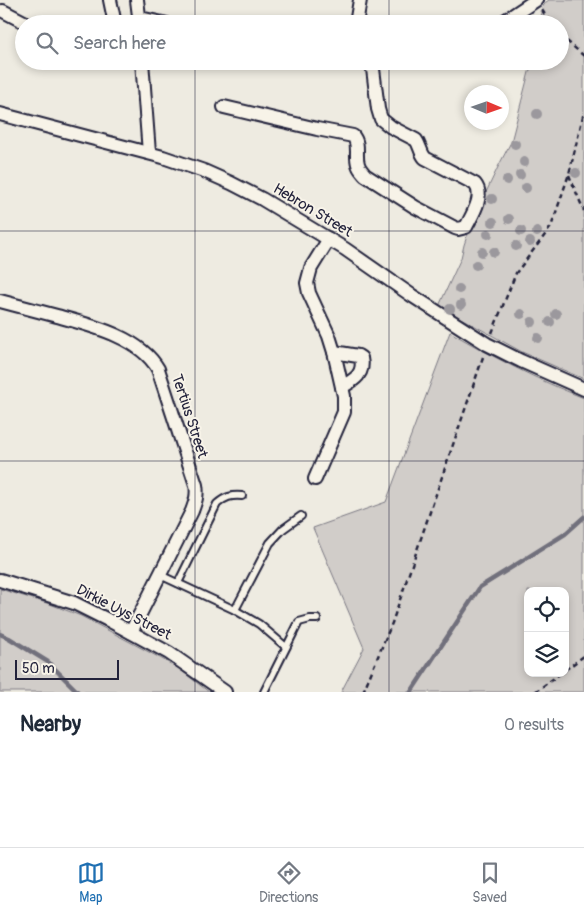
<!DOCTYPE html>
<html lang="en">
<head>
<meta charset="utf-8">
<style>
	body { margin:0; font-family:Pangolin,sans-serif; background:#f2f2f3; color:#1f2937 }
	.controls { position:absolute; right:15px; bottom:15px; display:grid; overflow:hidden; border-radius:10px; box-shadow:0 2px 8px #0003 }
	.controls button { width:45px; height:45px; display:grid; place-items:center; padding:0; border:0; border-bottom:1px solid #e0e1e3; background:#fff; color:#1f2937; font:25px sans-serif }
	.compass { position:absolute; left:464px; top:85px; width:45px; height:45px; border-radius:50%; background:#fff; box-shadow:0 2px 8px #0003; rotate:92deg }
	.scale { position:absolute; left:15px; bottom:12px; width:104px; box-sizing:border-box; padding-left:5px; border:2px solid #22223b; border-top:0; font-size:14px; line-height:18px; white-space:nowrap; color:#22223b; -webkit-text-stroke:4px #f7f3e8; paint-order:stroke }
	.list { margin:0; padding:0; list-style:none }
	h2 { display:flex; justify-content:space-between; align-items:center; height:65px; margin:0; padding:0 20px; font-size:21px }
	h2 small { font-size:16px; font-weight:400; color:#747a83 }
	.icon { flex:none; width:28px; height:28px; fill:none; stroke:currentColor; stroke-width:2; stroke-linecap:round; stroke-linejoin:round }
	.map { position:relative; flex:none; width:584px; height:692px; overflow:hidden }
	.search { position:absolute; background:#fff; box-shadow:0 2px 8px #0003; left:15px; right:15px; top:15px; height:55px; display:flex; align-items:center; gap:12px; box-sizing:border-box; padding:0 18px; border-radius:28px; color:#747a83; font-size:19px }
	.sheet { height:155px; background:#fff }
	nav { display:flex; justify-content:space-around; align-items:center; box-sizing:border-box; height:70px; border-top:1px solid #e0e1e3; background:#fff; font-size:14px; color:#747a83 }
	nav a { display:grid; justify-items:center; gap:2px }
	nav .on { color:#1f6fb2 }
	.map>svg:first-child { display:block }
	.green { fill:#d1cdc9; stroke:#7a7882; fill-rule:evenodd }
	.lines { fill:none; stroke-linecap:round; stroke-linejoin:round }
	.stream { stroke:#716f7b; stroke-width:4.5 }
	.lane-casing { stroke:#22223b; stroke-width:10 }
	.street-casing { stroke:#22223b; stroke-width:16 }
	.path { stroke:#22223b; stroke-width:2.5; stroke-dasharray:5 4; stroke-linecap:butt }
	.lane { stroke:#f7f3e8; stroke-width:6 }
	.street { stroke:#f7f3e8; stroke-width:12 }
	.tree { fill:#9b989d }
	.grid { fill:none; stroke:#22223b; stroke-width:1; stroke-opacity:0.55 }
	.labels { text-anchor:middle; stroke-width:4; stroke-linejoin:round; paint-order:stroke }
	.street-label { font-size:15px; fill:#22223b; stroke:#f7f3e8 }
</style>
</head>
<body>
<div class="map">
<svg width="584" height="692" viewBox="0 0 584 692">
	<rect width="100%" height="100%" fill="#eeebe1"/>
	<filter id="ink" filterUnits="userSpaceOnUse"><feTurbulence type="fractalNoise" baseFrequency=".02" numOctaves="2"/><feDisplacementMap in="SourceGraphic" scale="10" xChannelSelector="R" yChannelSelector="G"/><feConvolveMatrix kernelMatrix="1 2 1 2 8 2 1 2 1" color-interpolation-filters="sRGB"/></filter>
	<g filter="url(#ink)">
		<g class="green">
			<polygon points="549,0 584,0 584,379 522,352 439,306 461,258 464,245 471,224 498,167 511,142 529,72 534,61 560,61 560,24 542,24 542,16 540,11 546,2"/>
			<path d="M450,332C493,357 537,380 584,398V692H341L364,648L313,528L386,502ZM528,591H565V673H528Z"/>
			<polygon points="0,589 50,604 81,616 162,659 178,668 209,692 0,692"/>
		</g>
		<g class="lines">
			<g class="stream">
				<polyline points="0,634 9,638 48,662 78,692"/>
				<polyline points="411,692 480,587 565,534 584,517"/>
			</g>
			<g class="lane-casing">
				<g id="lane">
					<polyline points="160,575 235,610 259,624 286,647"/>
					<path d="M178,583L217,504C225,497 231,495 242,496"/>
					<polyline points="235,610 270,543 283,529 301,516"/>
					<polyline points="264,692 299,622 310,619 317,619"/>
				</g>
			</g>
			<g class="street-casing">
				<g id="street">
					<polyline points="110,0 115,24"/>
					<polyline points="137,0 140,24"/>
					<polyline points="3,11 28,24"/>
					<polyline points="140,18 167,24"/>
					<polyline points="356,24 360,0"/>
					<polyline points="500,24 536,0"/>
					<polyline points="142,61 149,153"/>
					<path d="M224,107L317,129L353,136C360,144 355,155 358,164C359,169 362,171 365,175L415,207L455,228L458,229L466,227C472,215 485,196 475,184L425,158C420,152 420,145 416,140L391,127L381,119L378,109L372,61"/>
					<polyline points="0,114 163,157 204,171 231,183 262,199 345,249 411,295 487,344 521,361 584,389"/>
					<path d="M0,301C19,306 38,311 57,316C90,325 140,337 158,369L196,485C198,495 195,503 192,511L131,632"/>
					<path d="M334,352L358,356L361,358C365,374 354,380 342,387"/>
					<polyline points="315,479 344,412 344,396 334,352 329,336 309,293 307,283 311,268 329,239"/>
					<polyline points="0,580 74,603 112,622 169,653 225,692"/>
				</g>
			</g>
			<g class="path">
				<polyline points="542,10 551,24"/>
				<polyline points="560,35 584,56"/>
				<polyline points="569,175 584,211"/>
				<polyline points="492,333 516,273 551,227 569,174 584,112"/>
				<polyline points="565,670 584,656"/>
				<polyline points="363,692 392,623 483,357"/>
				<polyline points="535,692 561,673"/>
			</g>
			<use href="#lane" class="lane"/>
			<use href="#street" class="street"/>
		</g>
		<g class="tree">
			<circle cx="537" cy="114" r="5"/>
			<circle cx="515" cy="144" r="5"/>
			<circle cx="524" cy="162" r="5"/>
			<circle cx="576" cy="173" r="5"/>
			<circle cx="520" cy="175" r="5"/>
			<circle cx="507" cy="180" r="5"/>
			<circle cx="526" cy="188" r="5"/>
			<circle cx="492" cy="199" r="5"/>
			<circle cx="509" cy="219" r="5"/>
			<circle cx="493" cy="222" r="5"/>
			<circle cx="521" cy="231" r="5"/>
			<circle cx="537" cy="232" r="5"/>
			<circle cx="488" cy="234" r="5"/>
			<circle cx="530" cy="242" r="5"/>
			<circle cx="516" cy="246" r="5"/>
			<circle cx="482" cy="252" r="5"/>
			<circle cx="494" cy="252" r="5"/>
			<circle cx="476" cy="265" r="5"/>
			<circle cx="459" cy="289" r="5"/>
			<circle cx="461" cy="305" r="5"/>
			<circle cx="450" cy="309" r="5"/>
			<circle cx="521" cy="314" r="5"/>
			<circle cx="556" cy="314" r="5"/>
			<circle cx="532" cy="322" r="5"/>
			<circle cx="550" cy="322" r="5"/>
			<circle cx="538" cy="338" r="5"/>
		</g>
	</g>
	<path class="grid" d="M195,0V24M389,0V24M195,61V692M389,61V692M0,231H584M0,461H584"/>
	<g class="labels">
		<g class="street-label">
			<text transform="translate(313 210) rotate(31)" y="5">Hebron Street</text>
			<text transform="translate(190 416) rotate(72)" y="5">Tertius Street</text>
			<text transform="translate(124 612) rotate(27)" y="5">Dirkie Uys Street</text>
		</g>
	</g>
</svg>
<div class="controls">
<button><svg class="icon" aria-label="locate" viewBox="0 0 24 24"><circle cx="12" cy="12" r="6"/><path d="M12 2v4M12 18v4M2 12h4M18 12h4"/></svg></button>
<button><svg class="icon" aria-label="layers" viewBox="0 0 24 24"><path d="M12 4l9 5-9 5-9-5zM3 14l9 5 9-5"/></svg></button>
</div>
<svg class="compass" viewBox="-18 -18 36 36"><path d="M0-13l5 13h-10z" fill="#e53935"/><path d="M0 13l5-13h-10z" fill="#747a83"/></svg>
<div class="scale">50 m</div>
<div class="search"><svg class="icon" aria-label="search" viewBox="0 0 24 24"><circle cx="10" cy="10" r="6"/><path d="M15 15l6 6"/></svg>Search here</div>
</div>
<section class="sheet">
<h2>Nearby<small>0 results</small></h2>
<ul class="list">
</ul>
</section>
<nav>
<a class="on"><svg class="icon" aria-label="map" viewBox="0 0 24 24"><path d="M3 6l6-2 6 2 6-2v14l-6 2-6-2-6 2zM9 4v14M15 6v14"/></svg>Map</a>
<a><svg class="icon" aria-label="directions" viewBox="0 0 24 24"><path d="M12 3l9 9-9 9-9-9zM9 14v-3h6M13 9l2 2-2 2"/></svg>Directions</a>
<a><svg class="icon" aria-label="saved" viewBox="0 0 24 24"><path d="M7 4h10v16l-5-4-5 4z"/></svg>Saved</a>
</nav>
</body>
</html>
